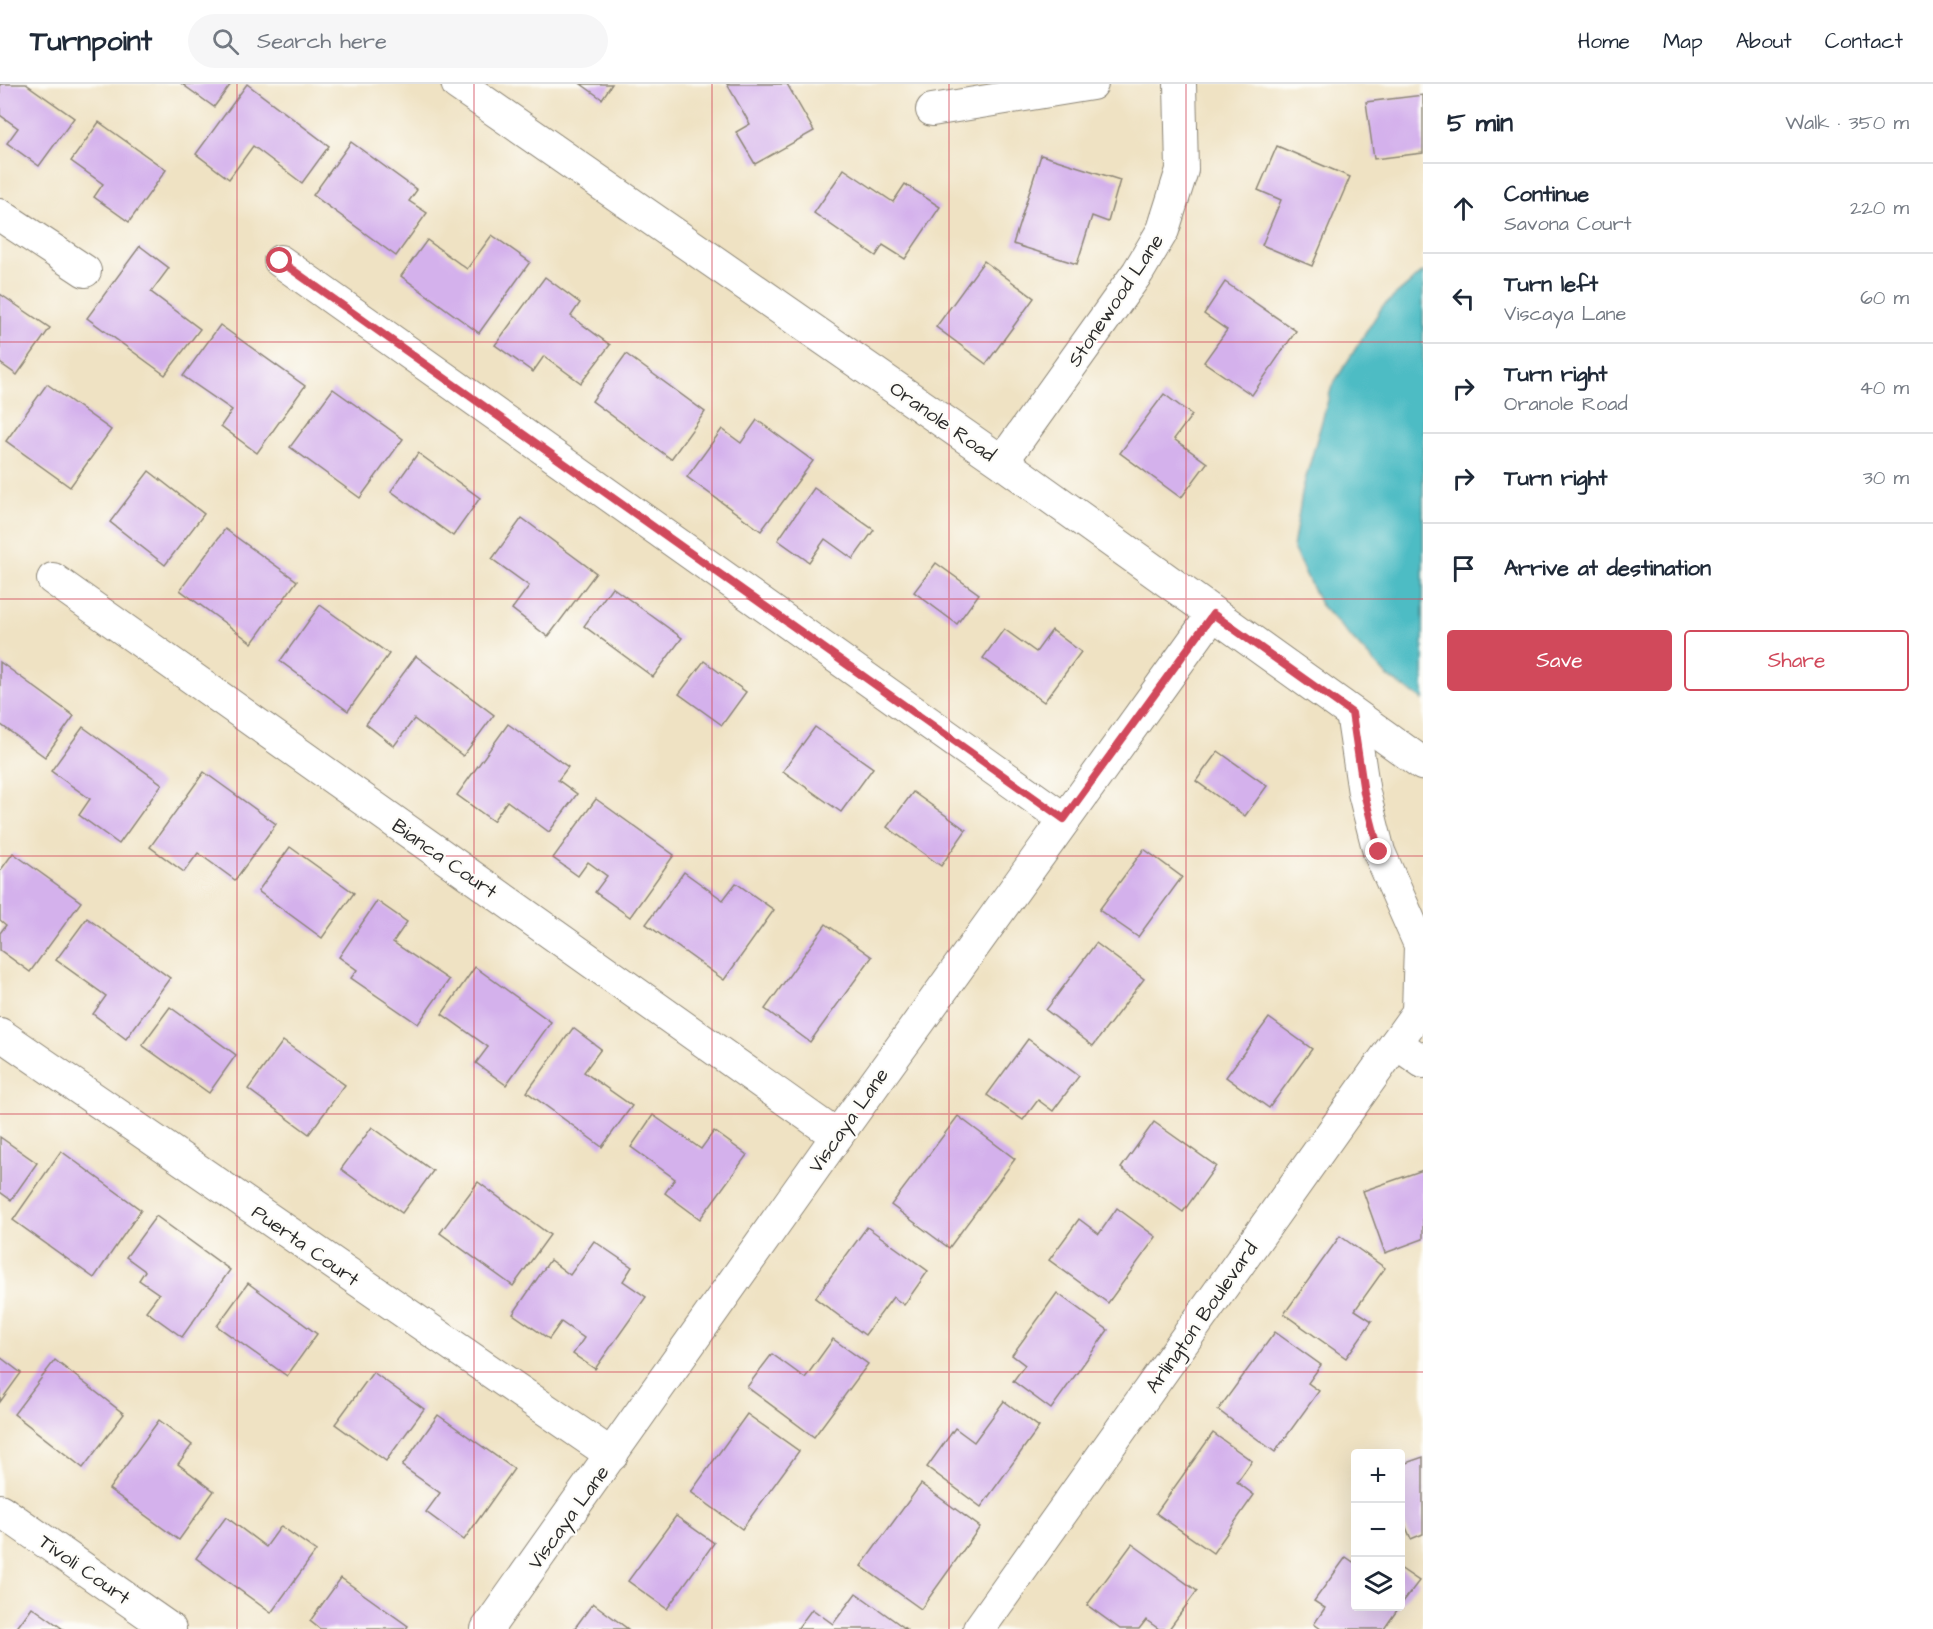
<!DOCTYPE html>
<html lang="en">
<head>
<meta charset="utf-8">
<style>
	body { margin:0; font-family:"Architects Daughter",sans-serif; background:#f6f6f7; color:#1f2937 }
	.controls { position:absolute; right:18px; bottom:18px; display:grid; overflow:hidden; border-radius:6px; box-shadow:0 6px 24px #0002 }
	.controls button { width:54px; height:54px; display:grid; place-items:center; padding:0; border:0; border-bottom:2px solid #e0e1e3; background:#fff; color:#1f2937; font:30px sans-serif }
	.stop { position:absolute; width:18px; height:18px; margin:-14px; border:4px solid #d1495b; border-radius:50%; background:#fff }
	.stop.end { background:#d1495b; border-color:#fff; box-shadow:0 2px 6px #0008 }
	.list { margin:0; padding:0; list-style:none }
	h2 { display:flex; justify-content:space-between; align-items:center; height:78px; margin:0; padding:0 24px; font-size:26px }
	h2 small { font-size:20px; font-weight:400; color:#747a83 }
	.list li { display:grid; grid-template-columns:39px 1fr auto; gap:18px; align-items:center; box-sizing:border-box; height:90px; padding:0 24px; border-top:2px solid #e0e1e3 }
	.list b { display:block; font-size:22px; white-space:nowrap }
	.list p { margin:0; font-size:20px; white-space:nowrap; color:#747a83 }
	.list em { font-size:20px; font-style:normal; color:#747a83 }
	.actions { display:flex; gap:12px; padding:18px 24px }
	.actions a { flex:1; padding:14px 0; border:2px solid #d1495b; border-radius:6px; text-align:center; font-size:21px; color:#d1495b }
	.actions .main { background:#d1495b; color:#fff }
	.icon { flex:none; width:33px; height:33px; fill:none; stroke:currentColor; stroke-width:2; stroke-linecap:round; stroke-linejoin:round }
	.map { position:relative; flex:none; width:1423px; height:1545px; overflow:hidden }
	header { display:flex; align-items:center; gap:36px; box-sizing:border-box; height:84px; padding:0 30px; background:#fff; border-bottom:2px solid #e0e1e3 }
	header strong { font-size:28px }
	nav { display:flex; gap:33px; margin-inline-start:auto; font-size:21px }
	.search { width:420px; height:54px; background:#f6f6f7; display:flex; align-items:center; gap:15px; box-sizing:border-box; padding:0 21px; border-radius:33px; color:#747a83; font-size:22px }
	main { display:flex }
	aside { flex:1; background:#fff }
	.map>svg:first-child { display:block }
	.water { fill:#4ebcc4; stroke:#3c7478; stroke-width:1.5 }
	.building { fill:#d4b1ec }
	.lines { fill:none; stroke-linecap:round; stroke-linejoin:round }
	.street-casing { stroke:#8d8677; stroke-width:34 }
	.secondary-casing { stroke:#8d8677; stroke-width:35 }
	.street { stroke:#fff; stroke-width:32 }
	.secondary { stroke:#fff; stroke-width:33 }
	.route { stroke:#d1495b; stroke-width:8 }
	.grid { fill:none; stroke:#d1495b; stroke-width:1.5; stroke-opacity:0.55 }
	.labels { text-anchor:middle; stroke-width:4.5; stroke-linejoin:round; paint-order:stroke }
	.street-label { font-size:20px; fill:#2b2b2b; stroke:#fdfcf7 }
</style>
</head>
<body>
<header>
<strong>Turnpoint</strong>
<div class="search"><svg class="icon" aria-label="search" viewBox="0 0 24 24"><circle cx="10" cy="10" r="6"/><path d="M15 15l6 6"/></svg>Search here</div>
<nav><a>Home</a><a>Map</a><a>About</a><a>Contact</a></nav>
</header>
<main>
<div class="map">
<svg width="1423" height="1545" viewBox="0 0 1423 1545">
	<rect width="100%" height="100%" fill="#fdfcf7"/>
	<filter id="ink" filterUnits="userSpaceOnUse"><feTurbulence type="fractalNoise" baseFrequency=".0167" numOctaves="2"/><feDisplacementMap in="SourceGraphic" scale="12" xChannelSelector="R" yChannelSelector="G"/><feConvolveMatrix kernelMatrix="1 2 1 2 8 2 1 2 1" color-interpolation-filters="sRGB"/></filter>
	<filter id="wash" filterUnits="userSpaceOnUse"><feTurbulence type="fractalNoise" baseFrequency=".008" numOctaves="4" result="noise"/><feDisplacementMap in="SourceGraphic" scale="24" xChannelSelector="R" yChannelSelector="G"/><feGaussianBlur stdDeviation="1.35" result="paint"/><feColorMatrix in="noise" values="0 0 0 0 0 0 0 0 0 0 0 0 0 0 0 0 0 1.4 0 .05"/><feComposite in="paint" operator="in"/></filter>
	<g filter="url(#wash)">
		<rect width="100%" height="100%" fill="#efe2c3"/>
		<polygon class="water" points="1423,188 1423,616 1387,592 1320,520 1293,464 1303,404 1332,302 1382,223"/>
		<g id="blocks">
			<g class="building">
				<polygon points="0,0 26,0 74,34 39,82 7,59 18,44 0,31"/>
				<polygon points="182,0 231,0 214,23"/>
				<polygon points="247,0 329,62 302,99 253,62 229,95 196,70"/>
				<polygon points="581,0 612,0 602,15"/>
				<polygon points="727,0 787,0 814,47 755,80 736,48 750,40"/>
				<polygon points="1423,11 1423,69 1374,75 1366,18"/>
				<polygon points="99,38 166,86 129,138 94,113 103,100 71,77"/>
				<polygon points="351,58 417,106 409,117 427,129 396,172 313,111"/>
				<polygon points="1277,62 1350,93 1312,182 1262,161 1281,116 1258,106"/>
				<polygon points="1041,71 1120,96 1108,138 1092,132 1077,180 1013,160"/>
				<polygon points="844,85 893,118 905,100 940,123 905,175 883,161 876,172 814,129"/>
				<polygon points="492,151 530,178 479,249 401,192 427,156 467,185"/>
				<polygon points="140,162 169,184 151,208 200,245 165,291 87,234"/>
				<polygon points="984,177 1034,214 986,280 936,243"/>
				<polygon points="545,193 580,219 571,232 610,261 581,299 544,272 533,288 495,261"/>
				<polygon points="1225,198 1296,247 1252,311 1204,278 1227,246 1204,230"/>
				<polygon points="0,210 50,244 17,291 0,279"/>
				<polygon points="220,241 305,302 257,369 221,342 232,326 183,292"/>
				<polygon points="626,270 705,328 671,375 592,317"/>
				<polygon points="47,300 111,346 70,403 6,357"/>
				<polygon points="333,305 403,355 360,414 290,363"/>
				<polygon points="1164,310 1192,331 1174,355 1207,379 1181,414 1120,369"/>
				<polygon points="757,336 813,377 761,447 687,393 722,345 741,359"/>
				<polygon points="418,369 480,414 453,452 391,407"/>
				<polygon points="149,387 204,430 165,481 110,438"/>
				<polygon points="814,404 874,446 853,475 825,455 809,478 778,456"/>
				<polygon points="522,434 596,489 548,553 512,525 529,502 492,475"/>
				<polygon points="225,445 297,497 252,559 180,506"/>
				<polygon points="936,479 979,510 957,540 914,508"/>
				<polygon points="612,503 682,554 653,593 584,542"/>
				<polygon points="320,521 389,570 348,627 280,577"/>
				<polygon points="1004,545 1036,568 1052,546 1081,568 1044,618 983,574"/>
				<polygon points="416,572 494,631 463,672 414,635 394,662 366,640"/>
				<polygon points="704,577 746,608 722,641 679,610"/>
				<polygon points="0,578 74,632 45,673 0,640"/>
				<polygon points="508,640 568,683 558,696 577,710 549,748 507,717 493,737 457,711"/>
				<polygon points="83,643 162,700 119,760 79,731 90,715 51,687"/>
				<polygon points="815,643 873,684 841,728 783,687"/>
				<polygon points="1218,667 1267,702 1245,732 1196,697"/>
				<polygon points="204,688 276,740 235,796 198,769 184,788 150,763"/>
				<polygon points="913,708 966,746 941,782 887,743"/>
				<polygon points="596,715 674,771 630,833 595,808 607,792 588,778 578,792 553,774"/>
				<polygon points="290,763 354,809 322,854 258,807"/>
				<polygon points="1144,765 1182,793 1138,853 1099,826"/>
				<polygon points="13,769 81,818 30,888 0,866 0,849 6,841 0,836 0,787"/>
				<polygon points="684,788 723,816 736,799 774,826 724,896 646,840"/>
				<polygon points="377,817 407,838 393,858 449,896 418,940 351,894 357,886 339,873"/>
				<polygon points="87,834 170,894 126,955 93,930 106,912 56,876"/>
				<polygon points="826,840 872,873 810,958 765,925"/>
				<polygon points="1096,859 1144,895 1093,962 1046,926"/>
				<polygon points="475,883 551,938 506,1001 476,979 488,963 442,930"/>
				<polygon points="170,923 236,971 209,1009 142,961"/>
				<polygon points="1269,934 1312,965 1269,1024 1226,993"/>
				<polygon points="573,944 601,965 584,988 632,1022 602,1063 527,1008"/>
				<polygon points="1028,955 1079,992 1053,1027 1038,1016 1023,1036 987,1011"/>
				<polygon points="283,957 345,1001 309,1050 248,1005"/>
				<polygon points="653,1031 701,1065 714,1047 747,1071 700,1135 665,1109 675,1095 631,1063"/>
				<polygon points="958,1032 1015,1075 949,1164 891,1121"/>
				<polygon points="1154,1038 1216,1082 1183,1128 1121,1084"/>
				<polygon points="372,1043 433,1087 402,1129 341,1085"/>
				<polygon points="0,1053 37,1079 11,1116 0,1108"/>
				<polygon points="61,1067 141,1126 94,1194 13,1136"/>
				<polygon points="1423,1086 1423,1155 1385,1169 1363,1107"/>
				<polygon points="478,1098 550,1151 513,1202 440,1149"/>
				<polygon points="1117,1124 1156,1153 1108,1219 1049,1176 1079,1135 1099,1150"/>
				<polygon points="156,1132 230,1186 182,1253 146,1227 159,1210 139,1196 145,1187 126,1173"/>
				<polygon points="867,1143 928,1187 904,1221 893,1213 865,1251 815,1214"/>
				<polygon points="1340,1152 1385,1184 1355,1226 1372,1237 1346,1274 1284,1230"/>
				<polygon points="594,1157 632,1183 623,1197 646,1213 595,1285 573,1270 584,1254 561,1238 549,1255 513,1230 550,1176 570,1191"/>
				<polygon points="248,1199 317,1250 287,1292 217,1242"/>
				<polygon points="1057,1209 1108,1246 1051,1325 1013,1297 1025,1281 1012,1271"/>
				<polygon points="1275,1248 1321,1281 1308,1299 1319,1307 1275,1368 1218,1326"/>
				<polygon points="833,1255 868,1280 814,1353 747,1303 772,1270 805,1294"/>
				<polygon points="0,1273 21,1289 0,1318"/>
				<polygon points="55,1276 124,1330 83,1384 14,1330"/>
				<polygon points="373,1288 424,1325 386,1377 335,1340"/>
				<polygon points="1004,1317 1039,1343 981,1423 927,1383 955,1344 974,1358"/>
				<polygon points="747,1330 799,1367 742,1445 691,1408"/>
				<polygon points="438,1331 514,1385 464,1456 426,1428 440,1409 402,1382"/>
				<polygon points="159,1336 192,1361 178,1380 214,1407 179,1456 109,1405"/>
				<polygon points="1213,1349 1252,1377 1237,1398 1254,1411 1213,1469 1156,1429"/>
				<polygon points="1423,1373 1423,1450 1411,1455 1400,1429 1400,1381"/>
				<polygon points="921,1400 980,1443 921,1525 861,1482"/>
				<polygon points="676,1432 714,1459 667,1525 628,1497"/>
				<polygon points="226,1433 266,1463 281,1442 316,1467 271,1529 196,1474"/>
				<polygon points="1132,1460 1197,1507 1169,1545 1159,1545 1146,1536 1139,1545 1120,1545 1087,1521"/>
				<polygon points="1346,1473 1356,1480 1356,1522 1400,1522 1384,1545 1321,1545 1314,1540 1325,1524 1314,1517"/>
				<polygon points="1400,1484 1419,1497 1400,1522"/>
				<polygon points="341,1494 408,1542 406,1545 320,1545 310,1537"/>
				<polygon points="856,1509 906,1545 797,1545 812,1525 833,1540"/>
				<polygon points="593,1519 628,1545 574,1545"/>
				<polygon points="32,1523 63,1545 16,1545"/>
			</g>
		</g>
	</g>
	<g filter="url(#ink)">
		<use href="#blocks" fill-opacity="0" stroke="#8d8677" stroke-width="1.5"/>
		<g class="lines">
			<g class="street-casing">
				<g id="street">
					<polyline points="932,26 1092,0"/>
					<polyline points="0,131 85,187"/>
					<polyline points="280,177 1064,735"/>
					<polyline points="1002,378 1138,188 1163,146 1182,86 1180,0"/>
					<polyline points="53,495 837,1052"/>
					<polyline points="1352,629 1364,709 1379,768 1420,861 1418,928"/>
					<polyline points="0,950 612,1371"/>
					<polyline points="1396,959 1423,978"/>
					<polyline points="0,1426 170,1545"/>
					<polyline points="487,1545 837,1052 1213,530"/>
					<polyline points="979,1545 1423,921"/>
				</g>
			</g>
			<g class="secondary-casing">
				<polyline id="secondary" points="458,0 1002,378 1423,680"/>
			</g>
			<use href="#street" class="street"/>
			<use href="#secondary" class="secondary"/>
		</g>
	</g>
	<g class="lines" filter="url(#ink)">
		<polyline class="route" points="280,177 1064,735 1213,530 1352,629 1364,709 1379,768"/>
	</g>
	<path class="grid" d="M237,0V1545M474,0V1545M712,0V1545M949,0V1545M1186,0V1545M0,258H1423M0,515H1423M0,772H1423M0,1030H1423M0,1288H1423"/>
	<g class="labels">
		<g class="street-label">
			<text transform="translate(1115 216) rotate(-56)" y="7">Stonewood Lane</text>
			<text transform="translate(943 337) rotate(35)" y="7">Oranole Road</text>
			<text transform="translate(445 774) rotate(35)" y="7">Bianca Court</text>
			<text transform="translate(848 1036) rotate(-55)" y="7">Viscaya Lane</text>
			<text transform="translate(306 1161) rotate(35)" y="7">Puerta Court</text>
			<text transform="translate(1201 1233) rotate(-55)" y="7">Arlington Boulevard</text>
			<text transform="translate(568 1433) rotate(-54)" y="7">Viscaya Lane</text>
			<text transform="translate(85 1485) rotate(35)" y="7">Tivoli Court</text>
		</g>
	</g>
</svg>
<div class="controls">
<button>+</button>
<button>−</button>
<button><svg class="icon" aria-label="layers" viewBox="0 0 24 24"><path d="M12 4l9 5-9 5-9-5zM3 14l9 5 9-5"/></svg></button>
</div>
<div class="stop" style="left:280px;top:177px"></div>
<div class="stop end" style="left:1379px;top:768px"></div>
</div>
<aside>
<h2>5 min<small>Walk · 350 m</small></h2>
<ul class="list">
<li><svg class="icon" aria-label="ahead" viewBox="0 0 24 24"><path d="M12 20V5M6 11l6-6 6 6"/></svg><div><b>Continue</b><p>Savona Court</p></div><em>220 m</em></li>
<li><svg class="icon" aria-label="left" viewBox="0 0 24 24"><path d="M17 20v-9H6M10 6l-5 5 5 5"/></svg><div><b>Turn left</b><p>Viscaya Lane</p></div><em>60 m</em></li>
<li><svg class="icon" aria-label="right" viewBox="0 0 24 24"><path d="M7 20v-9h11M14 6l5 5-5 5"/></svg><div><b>Turn right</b><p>Oranole Road</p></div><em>40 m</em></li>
<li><svg class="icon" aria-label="right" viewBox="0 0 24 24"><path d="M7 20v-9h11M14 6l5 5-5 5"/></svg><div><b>Turn right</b></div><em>30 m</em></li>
<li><svg class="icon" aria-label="arrive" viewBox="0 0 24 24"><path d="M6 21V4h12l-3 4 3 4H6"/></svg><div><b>Arrive at destination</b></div></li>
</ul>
<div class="actions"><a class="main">Save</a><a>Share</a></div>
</aside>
</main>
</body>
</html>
